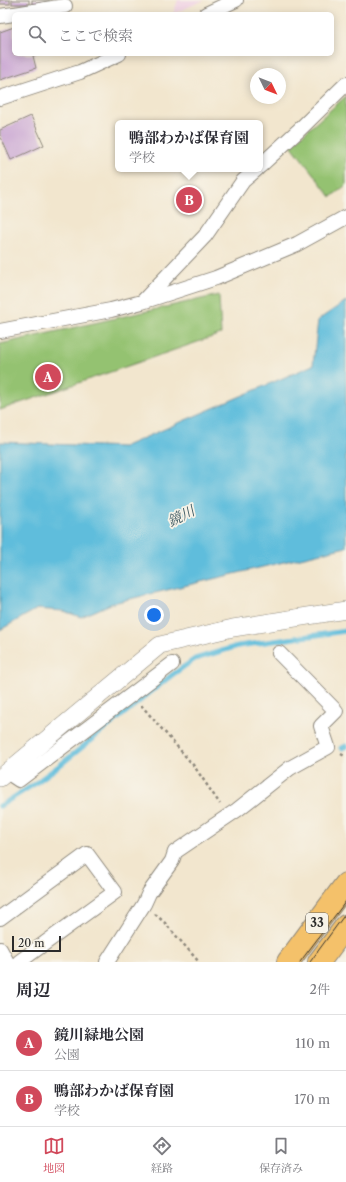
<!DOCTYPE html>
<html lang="ja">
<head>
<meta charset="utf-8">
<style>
	body { margin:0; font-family:"Libre Caslon Text","Noto Serif JP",serif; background:#f7f7f7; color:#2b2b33 }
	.compass { position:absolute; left:250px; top:68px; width:36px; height:36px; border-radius:50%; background:#fff; box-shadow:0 2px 10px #0003; rotate:133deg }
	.scale { position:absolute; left:12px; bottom:10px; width:49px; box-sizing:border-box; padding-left:4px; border:2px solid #2b2b2b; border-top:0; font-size:11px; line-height:14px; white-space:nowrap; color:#2b2b2b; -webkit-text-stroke:3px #f7f3e8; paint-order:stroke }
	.you { position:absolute; left:154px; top:615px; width:14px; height:14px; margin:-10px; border:3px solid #fff; border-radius:50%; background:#1a73e8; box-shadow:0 0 0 6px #1a73e833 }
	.badge { display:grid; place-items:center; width:26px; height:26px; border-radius:50%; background:#d1495b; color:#fff; font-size:13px; font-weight:700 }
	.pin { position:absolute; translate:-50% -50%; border:2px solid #fff; box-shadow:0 1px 4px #0006 }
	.popup { position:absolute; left:115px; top:120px; width:148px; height:52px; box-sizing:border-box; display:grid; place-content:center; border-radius:6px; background:#fff; filter:drop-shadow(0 1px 3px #0005); font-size:13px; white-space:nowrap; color:#7c7c81 }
	.popup b { font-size:15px; color:#2b2b33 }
	.popup::after { content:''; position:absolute; left:50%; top:100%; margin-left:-8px; border:8px solid transparent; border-top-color:#fff }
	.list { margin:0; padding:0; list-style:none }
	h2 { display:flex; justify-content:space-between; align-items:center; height:52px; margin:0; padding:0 16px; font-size:17px }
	h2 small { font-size:13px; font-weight:400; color:#7c7c81 }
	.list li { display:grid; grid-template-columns:26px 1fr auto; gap:12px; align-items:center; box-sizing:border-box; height:56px; padding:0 16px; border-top:1px solid #e1e1e2 }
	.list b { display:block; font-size:15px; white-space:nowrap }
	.list p { margin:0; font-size:13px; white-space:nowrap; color:#7c7c81 }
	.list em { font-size:13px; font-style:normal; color:#7c7c81 }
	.icon { flex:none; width:22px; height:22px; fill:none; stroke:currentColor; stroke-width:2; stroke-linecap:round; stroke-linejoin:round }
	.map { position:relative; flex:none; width:346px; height:962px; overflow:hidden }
	.search { position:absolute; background:#fff; box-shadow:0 2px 10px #0003; left:12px; right:12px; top:12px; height:44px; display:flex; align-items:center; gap:10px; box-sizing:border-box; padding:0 14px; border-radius:6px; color:#7c7c81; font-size:15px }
	.sheet { height:164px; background:#fff }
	nav { display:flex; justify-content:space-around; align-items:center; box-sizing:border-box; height:56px; border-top:1px solid #e1e1e2; background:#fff; font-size:11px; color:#7c7c81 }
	nav a { display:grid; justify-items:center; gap:2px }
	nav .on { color:#d1495b }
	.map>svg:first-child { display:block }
	.built { fill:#f0d0e4 }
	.green { fill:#94c271; stroke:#60764e }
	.water { fill:#5ebddc; stroke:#447484 }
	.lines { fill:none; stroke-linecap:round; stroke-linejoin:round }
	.stream { stroke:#5ebddc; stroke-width:5 }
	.building { fill:#c59ed1 }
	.minor-casing { stroke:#8e887c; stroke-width:16 }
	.tertiary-casing { stroke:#8e887c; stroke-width:18 }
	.trunk-casing { stroke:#8e887c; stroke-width:24 }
	.path { stroke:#8e887c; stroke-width:2.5; stroke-dasharray:3 3; stroke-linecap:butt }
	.minor { stroke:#fff; stroke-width:14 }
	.tertiary { stroke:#fff; stroke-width:17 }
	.trunk { stroke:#f4c16a; stroke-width:22 }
	.tram { stroke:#2b2b2b; stroke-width:1 }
	.labels { text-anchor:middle; stroke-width:3.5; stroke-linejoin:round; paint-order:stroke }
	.shield { fill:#f7f3e8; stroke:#686764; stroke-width:1 }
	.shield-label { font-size:12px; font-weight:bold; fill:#2b2b2b }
	.water-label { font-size:14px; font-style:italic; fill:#3a5760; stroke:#f7f3e8 }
</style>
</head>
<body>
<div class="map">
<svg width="346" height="962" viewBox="0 0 346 962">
	<rect width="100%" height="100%" fill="#f7f3e8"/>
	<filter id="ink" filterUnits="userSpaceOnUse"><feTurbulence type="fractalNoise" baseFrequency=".025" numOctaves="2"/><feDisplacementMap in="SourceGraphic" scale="8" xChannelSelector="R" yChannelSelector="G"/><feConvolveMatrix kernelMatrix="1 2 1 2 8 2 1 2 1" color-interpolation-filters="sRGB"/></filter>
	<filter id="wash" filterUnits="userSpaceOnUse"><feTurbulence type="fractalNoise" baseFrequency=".012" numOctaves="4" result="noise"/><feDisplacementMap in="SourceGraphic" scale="16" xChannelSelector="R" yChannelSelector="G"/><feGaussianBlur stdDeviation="0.9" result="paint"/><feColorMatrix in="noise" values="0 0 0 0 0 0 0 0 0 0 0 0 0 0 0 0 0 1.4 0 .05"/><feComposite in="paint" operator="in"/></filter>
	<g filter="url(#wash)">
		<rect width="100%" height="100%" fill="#f2e6ce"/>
		<polygon class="built" points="178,0 204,0 173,14"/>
		<g class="green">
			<polygon points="346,96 346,185 331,197 291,145"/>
			<polygon points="219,295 221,334 0,410 0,344"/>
		</g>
		<polygon class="water" points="346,301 346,547 113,603 81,617 63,611 37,609 0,630 0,442 123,447 313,365 318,320"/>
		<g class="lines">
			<g class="stream">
				<polyline points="342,748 346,746"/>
				<polyline points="0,806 33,785 60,765 172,675 195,659 238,646 346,631"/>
			</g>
		</g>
		<g id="blocks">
			<g class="building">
				<rect x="0" y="0" width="10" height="4"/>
				<rect x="12" y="0" width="17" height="4"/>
				<rect x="32" y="0" width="17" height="4"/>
				<polygon points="14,27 14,54 37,54 33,56 36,68 0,80 0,32"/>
				<polygon points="31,116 44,145 11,160 0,135 0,130"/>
			</g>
		</g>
	</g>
	<g filter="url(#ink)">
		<use href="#blocks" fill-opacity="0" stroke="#8e887c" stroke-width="1"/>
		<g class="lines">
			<g class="minor-casing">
				<g id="minor">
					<polyline points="15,14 65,6"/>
					<polyline points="206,14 236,0"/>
					<polyline points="0,16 14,14"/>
					<polyline points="0,98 80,72 119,54"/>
					<polyline points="260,166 298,131 346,84"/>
					<polyline points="144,300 205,236 243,181 257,169"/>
					<polyline points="0,331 111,310 142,302 216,278 297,244 346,217"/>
					<polyline points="7,772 19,780 172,664"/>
					<polyline points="0,918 87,854 115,892 19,962"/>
					<polyline points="0,949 7,962"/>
					<polyline points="107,962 144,904 149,893 172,861 175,852 237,810 290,768 328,747 321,726 336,711 279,653"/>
				</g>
			</g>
			<g class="tertiary-casing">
				<polyline id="tertiary" points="0,778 160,645 233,628 346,610"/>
			</g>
			<g class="trunk-casing">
				<g id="trunk">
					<polyline points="288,962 346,884"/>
					<polyline points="319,962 346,926"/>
				</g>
			</g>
			<g class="path">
				<polyline points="141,705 194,766 220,804"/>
				<polyline points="341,754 346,757"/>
				<polyline points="155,914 165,923 199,962"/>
			</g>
			<use href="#minor" class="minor"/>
			<use href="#tertiary" class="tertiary"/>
			<use href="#trunk" class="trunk"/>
			<g class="tram">
				<polyline points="300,962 346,901"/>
				<polyline points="310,962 346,913"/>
			</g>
		</g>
	</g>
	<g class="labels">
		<rect class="shield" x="306" y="913" width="22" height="20" rx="3"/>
		<g class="shield-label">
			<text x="317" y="927">33</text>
		</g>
		<g class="water-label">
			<text transform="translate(181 516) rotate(-27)" y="5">鏡川</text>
		</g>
	</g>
</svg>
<svg class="compass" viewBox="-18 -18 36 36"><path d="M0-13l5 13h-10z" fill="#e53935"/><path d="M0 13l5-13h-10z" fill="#7c7c81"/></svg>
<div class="scale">20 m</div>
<div class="you"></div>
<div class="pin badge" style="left:48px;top:377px">A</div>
<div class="pin badge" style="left:189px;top:200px">B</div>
<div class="popup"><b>鴨部わかば保育園</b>学校</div>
<div class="search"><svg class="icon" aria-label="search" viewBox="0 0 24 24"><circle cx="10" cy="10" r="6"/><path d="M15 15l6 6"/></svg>ここで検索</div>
</div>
<section class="sheet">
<h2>周辺<small>2件</small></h2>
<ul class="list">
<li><span class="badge">A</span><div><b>鏡川緑地公園</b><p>公園</p></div><em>110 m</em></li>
<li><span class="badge">B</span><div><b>鴨部わかば保育園</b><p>学校</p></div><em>170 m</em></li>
</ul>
</section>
<nav>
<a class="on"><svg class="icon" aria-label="map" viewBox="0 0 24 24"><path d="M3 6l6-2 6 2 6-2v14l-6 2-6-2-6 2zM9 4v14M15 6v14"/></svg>地図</a>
<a><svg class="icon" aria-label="directions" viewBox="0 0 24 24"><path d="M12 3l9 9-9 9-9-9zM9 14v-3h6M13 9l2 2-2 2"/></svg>経路</a>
<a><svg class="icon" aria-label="saved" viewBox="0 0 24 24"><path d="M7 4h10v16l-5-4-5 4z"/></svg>保存済み</a>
</nav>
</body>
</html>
